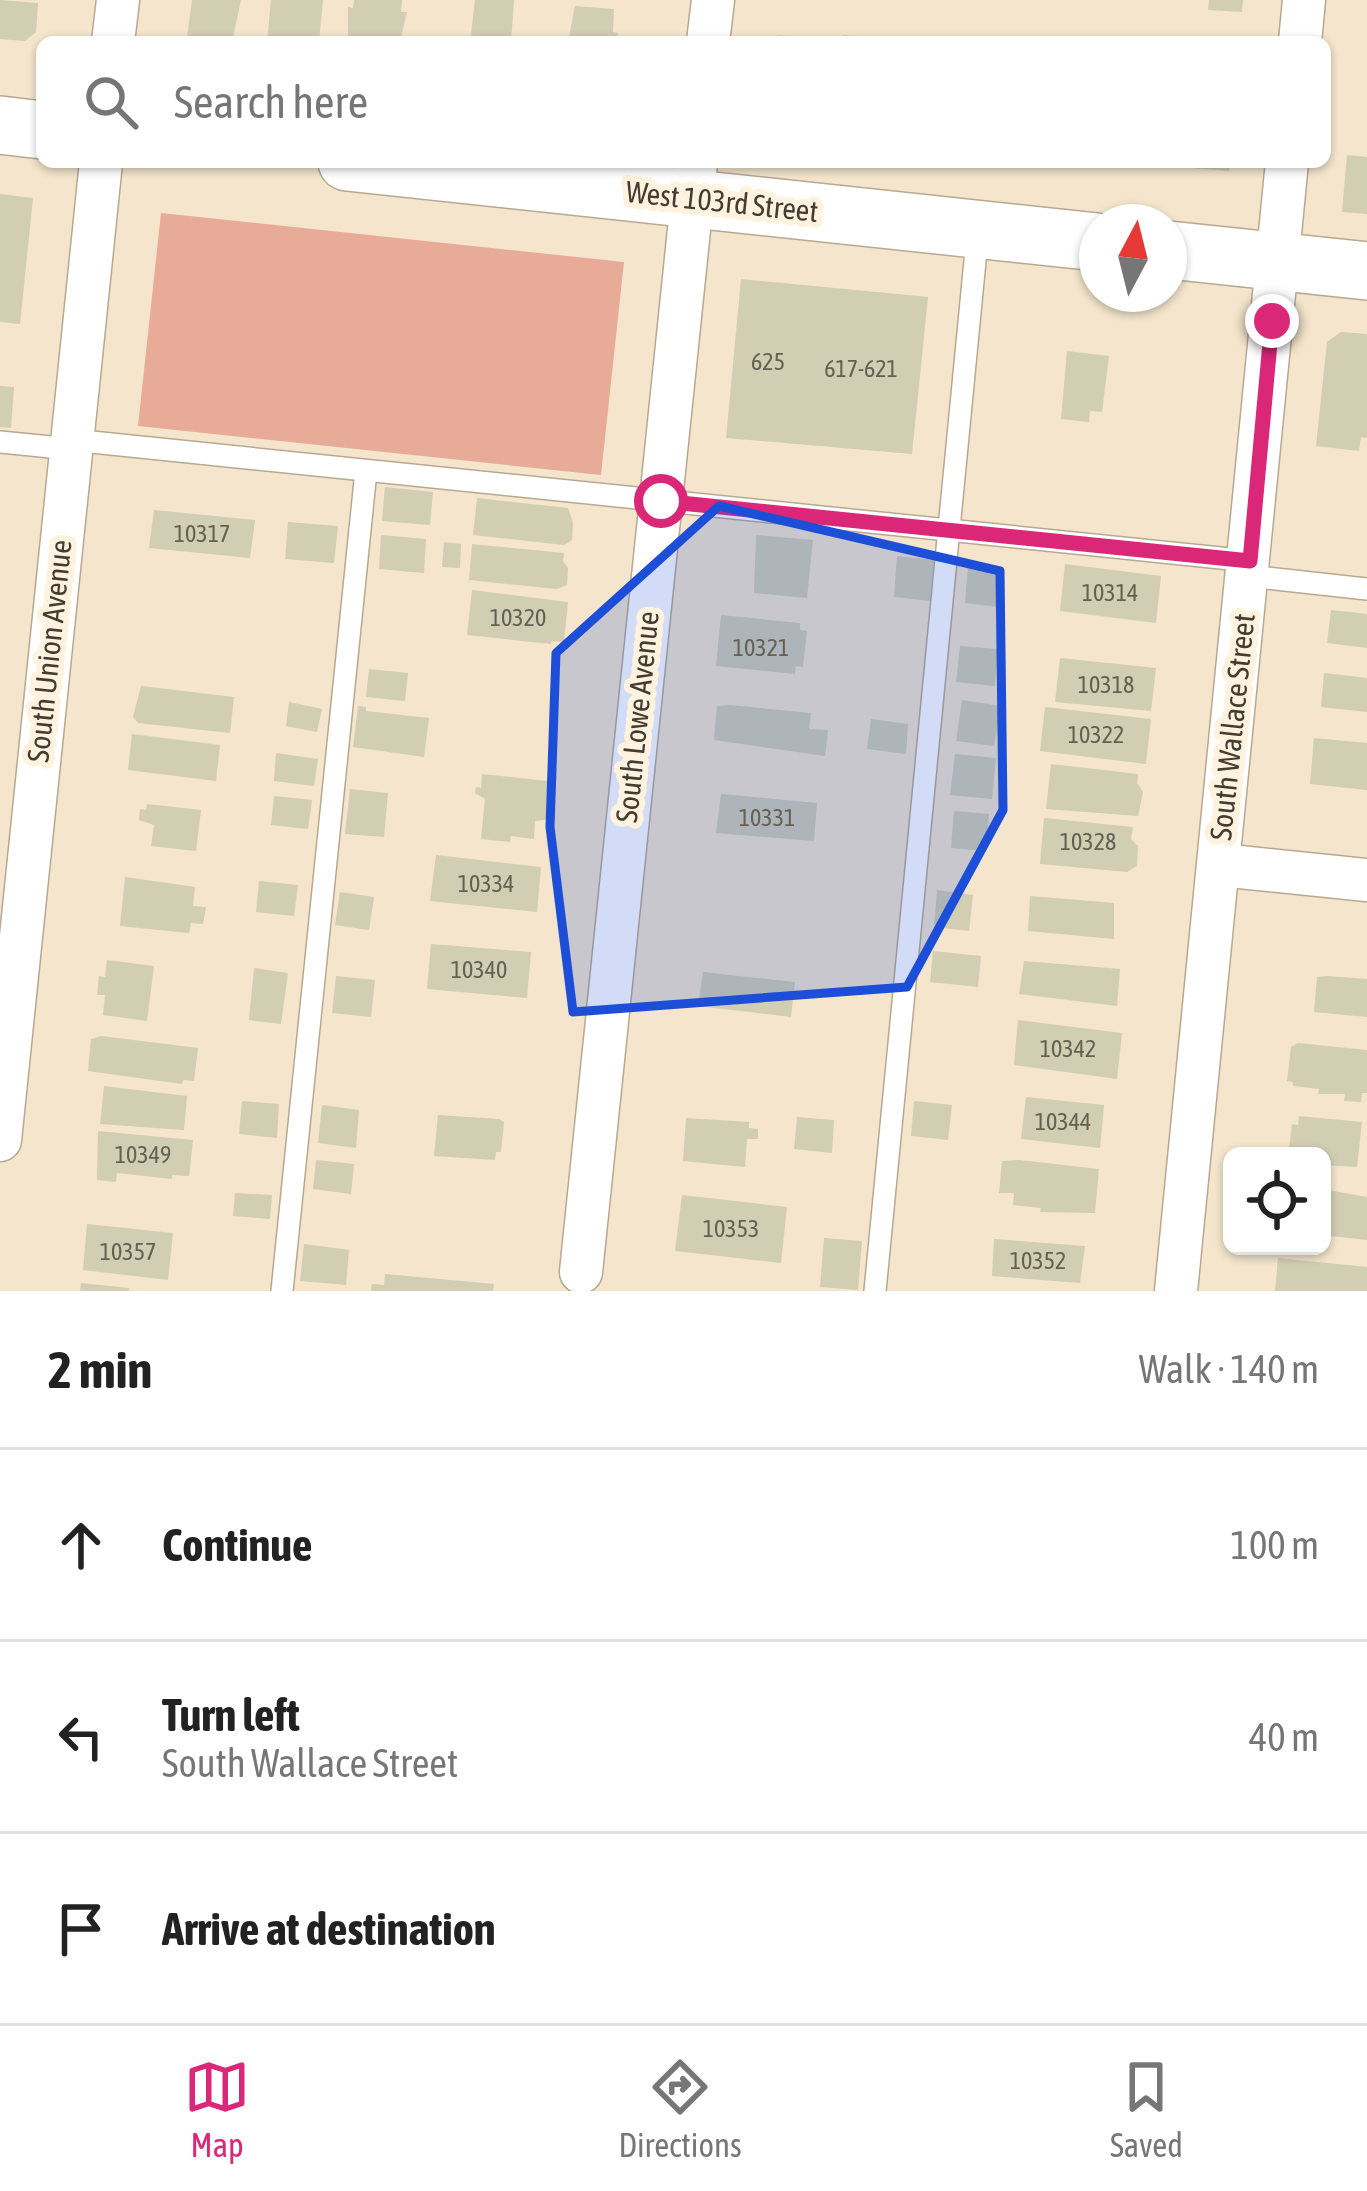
<!DOCTYPE html>
<html lang="en">
<head>
<meta charset="utf-8">
<style>
	body { margin:0; font-family:"Asap Condensed",sans-serif; background:#f2f2f2; color:#222 }
	.controls { position:absolute; right:36px; bottom:36px; display:grid; overflow:hidden; border-radius:18px; box-shadow:0 3px 9px #0004 }
	.controls button { width:108px; height:108px; display:grid; place-items:center; padding:0; border:0; border-bottom:3px solid #e0e0e0; background:#fff; color:#222; font:60px sans-serif }
	.compass { position:absolute; left:1079px; top:204px; width:108px; height:108px; border-radius:50%; background:#fff; box-shadow:0 3px 9px #0004; rotate:7deg }
	.stop { position:absolute; width:36px; height:36px; margin:-27px; border:9px solid #db2777; border-radius:50%; background:#fff }
	.stop.end { background:#db2777; border-color:#fff; box-shadow:0 3px 12px #0008 }
	.list { margin:0; padding:0; list-style:none }
	h2 { display:flex; justify-content:space-between; align-items:center; height:156px; margin:0; padding:0 48px; font-size:51px }
	h2 small { font-size:39px; font-weight:400; color:#767676 }
	.list li { display:grid; grid-template-columns:78px 1fr auto; gap:36px; align-items:center; box-sizing:border-box; height:192px; padding:0 48px; border-top:3px solid #e0e0e0 }
	.list b { display:block; font-size:45px; white-space:nowrap }
	.list p { margin:0; font-size:39px; white-space:nowrap; color:#767676 }
	.list em { font-size:39px; font-style:normal; color:#767676 }
	.icon { flex:none; width:66px; height:66px; fill:none; stroke:currentColor; stroke-width:2; stroke-linecap:round; stroke-linejoin:round }
	.map { position:relative; flex:none; width:1367px; height:1291px; overflow:hidden }
	.search { position:absolute; background:#fff; box-shadow:0 3px 9px #0004; left:36px; right:36px; top:36px; height:132px; display:flex; align-items:center; gap:30px; box-sizing:border-box; padding:0 42px; border-radius:18px; color:#767676; font-size:45px }
	.sheet { height:732px; background:#fff }
	nav { display:flex; justify-content:space-around; align-items:center; box-sizing:border-box; height:168px; border-top:3px solid #e0e0e0; background:#fff; font-size:33px; color:#767676 }
	nav a { display:grid; justify-items:center; gap:6px }
	nav .on { color:#db2777 }
	.map>svg:first-child { display:block }
	.green { fill:#e8ab98 }
	.building { fill:#d1ceb3 }
	.lines { fill:none; stroke-linecap:round; stroke-linejoin:round }
	.service-casing { stroke:#b7a991; stroke-width:24 }
	.minor-casing { stroke:#b7a991; stroke-width:45 }
	.secondary-casing { stroke:#b7a991; stroke-width:60 }
	.service { stroke:#fff; stroke-width:21 }
	.minor { stroke:#fff; stroke-width:42 }
	.secondary { stroke:#fff; stroke-width:57 }
	.route { stroke:#db2777; stroke-width:15 }
	.marked { fill:#1d4ed8; fill-opacity:0.2; stroke:#1d4ed8; stroke-width:9; stroke-linejoin:round }
	.labels { text-anchor:middle; stroke-width:12; stroke-linejoin:round; paint-order:stroke }
	.number-label { font-size:24px; fill:#666052 }
	.street-label { font-size:30px; fill:#423c32; stroke:#fff2de }
</style>
</head>
<body>
<div class="map">
<svg width="1367" height="1291" viewBox="0 0 1367 1291">
	<rect width="100%" height="100%" fill="#f4e5cc"/>
	<polygon class="green" points="161,213 624,262 601,475 138,426"/>
	<g class="building">
		<polygon points="0,0 38,3 36,32 25,41 0,39"/>
		<polygon points="192,0 241,0 232,42 187,38"/>
		<polygon points="271,0 323,0 319,42 267,42"/>
		<polygon points="354,0 402,0 401,12 407,12 400,42 348,42 348,7 353,8"/>
		<polygon points="475,0 514,0 511,42 470,42"/>
		<polygon points="1209,0 1243,0 1242,12 1208,10"/>
		<polygon points="575,6 614,9 613,32 618,33 617,42 568,42"/>
		<polygon points="778,35 819,39 819,42 777,42"/>
		<polygon points="843,35 877,39 876,42 842,42"/>
		<polygon points="1347,155 1367,157 1367,214 1342,212"/>
		<polygon points="1191,162 1230,162 1229,171 1190,168"/>
		<polygon points="0,194 33,198 20,324 0,322"/>
		<polygon points="741,279 928,297 912,454 726,438"/>
		<polygon points="1341,332 1367,334 1367,438 1361,437 1359,451 1316,446 1327,342"/>
		<polygon points="1067,351 1109,356 1102,412 1090,411 1089,422 1061,419"/>
		<polygon points="0,386 14,387 11,428 0,427"/>
		<polygon points="385,487 433,492 430,525 382,521"/>
		<polygon points="477,498 568,508 573,523 572,540 564,545 473,535"/>
		<polygon points="154,510 255,520 250,558 149,548"/>
		<polygon points="288,522 338,526 334,563 285,559"/>
		<polygon points="381,535 426,539 424,573 379,569"/>
		<polygon points="756,535 813,540 807,598 754,593"/>
		<polygon points="444,542 461,544 460,568 442,567"/>
		<polygon points="472,544 564,553 563,561 568,568 567,585 557,589 469,580"/>
		<polygon points="897,556 934,560 930,601 894,597"/>
		<polygon points="1065,564 1161,576 1156,623 1060,611"/>
		<polygon points="968,565 1002,569 998,607 965,603"/>
		<polygon points="472,590 568,602 564,642 552,641 551,644 467,635"/>
		<polygon points="1331,610 1367,614 1367,648 1327,643"/>
		<polygon points="721,615 800,623 800,630 807,631 803,667 796,666 795,674 716,666"/>
		<polygon points="960,646 998,649 995,686 956,682"/>
		<polygon points="1060,658 1156,668 1151,711 1055,702"/>
		<polygon points="369,669 408,673 405,701 366,697"/>
		<polygon points="1324,673 1367,678 1367,712 1321,707"/>
		<polygon points="141,686 234,697 230,733 138,723 133,717"/>
		<polygon points="962,700 1001,706 994,746 956,741"/>
		<polygon points="289,702 322,709 317,732 286,726"/>
		<polygon points="730,705 811,713 809,729 828,730 825,756 714,740 717,706"/>
		<polygon points="358,706 366,707 366,711 429,718 424,757 353,747"/>
		<polygon points="1045,707 1151,719 1146,764 1040,751"/>
		<polygon points="871,719 908,724 906,754 867,749"/>
		<polygon points="132,734 220,745 216,781 128,770"/>
		<polygon points="1314,738 1367,743 1367,790 1310,784"/>
		<polygon points="276,753 318,759 314,786 274,781"/>
		<polygon points="955,754 996,758 992,799 950,795"/>
		<polygon points="1051,764 1138,774 1137,783 1143,792 1138,816 1046,809"/>
		<polygon points="482,774 548,781 546,807 552,808 551,819 535,821 534,839 511,836 510,842 481,839 485,799 475,793 476,787 481,788"/>
		<polygon points="350,789 388,793 384,837 345,834"/>
		<polygon points="721,794 817,803 814,841 716,833"/>
		<polygon points="274,796 312,800 308,829 271,825"/>
		<polygon points="147,804 201,810 196,851 151,846 154,825 139,820 140,809 146,810"/>
		<polygon points="954,811 989,814 986,851 951,848"/>
		<polygon points="1044,818 1133,827 1131,839 1138,846 1137,866 1127,872 1040,864"/>
		<polygon points="436,855 541,867 537,912 430,901"/>
		<polygon points="125,877 195,887 193,906 206,907 203,924 191,923 189,933 120,926"/>
		<polygon points="259,881 298,885 294,916 256,912"/>
		<polygon points="937,890 973,895 969,931 934,927"/>
		<polygon points="340,892 374,897 369,930 335,925"/>
		<polygon points="1030,896 1114,903 1114,939 1028,931"/>
		<polygon points="431,944 531,952 527,998 427,989"/>
		<polygon points="933,951 981,956 978,987 930,982"/>
		<polygon points="107,960 154,966 147,1021 103,1015 105,995 97,995 99,976 105,977"/>
		<polygon points="1024,961 1120,969 1117,1006 1019,994"/>
		<polygon points="254,968 288,973 281,1024 249,1020"/>
		<polygon points="703,972 795,982 791,1017 698,1006"/>
		<polygon points="336,976 375,980 371,1017 332,1013"/>
		<polygon points="1327,976 1367,979 1367,1017 1314,1012 1317,977"/>
		<polygon points="1018,1020 1122,1033 1117,1079 1014,1065"/>
		<polygon points="101,1036 198,1048 194,1081 183,1080 182,1084 88,1071 91,1039"/>
		<polygon points="1298,1043 1367,1050 1367,1093 1362,1093 1361,1102 1344,1101 1345,1094 1318,1094 1319,1089 1293,1086 1293,1082 1287,1081 1291,1047"/>
		<polygon points="104,1086 187,1096 184,1130 100,1124"/>
		<polygon points="1026,1097 1104,1105 1100,1148 1021,1139"/>
		<polygon points="242,1101 279,1104 277,1138 239,1134"/>
		<polygon points="914,1101 952,1105 948,1140 911,1136"/>
		<polygon points="322,1105 359,1110 356,1148 318,1143"/>
		<polygon points="438,1115 499,1119 504,1122 501,1152 496,1152 495,1160 434,1156"/>
		<polygon points="1299,1116 1362,1122 1357,1167 1322,1165 1322,1156 1288,1156 1292,1124 1298,1125"/>
		<polygon points="797,1117 834,1120 832,1153 794,1149"/>
		<polygon points="686,1118 749,1122 749,1128 758,1129 758,1139 747,1139 745,1167 683,1161"/>
		<polygon points="98,1131 193,1140 189,1176 172,1175 172,1179 117,1173 116,1182 97,1180"/>
		<polygon points="316,1160 354,1164 351,1194 313,1189"/>
		<polygon points="1019,1160 1099,1169 1095,1213 1040,1212 1041,1208 1013,1205 1014,1193 999,1193 1002,1161"/>
		<polygon points="1322,1189 1367,1197 1367,1240 1322,1235"/>
		<polygon points="235,1193 272,1195 270,1219 233,1216"/>
		<polygon points="682,1195 787,1207 781,1263 675,1251"/>
		<polygon points="87,1224 173,1233 168,1280 83,1270"/>
		<polygon points="824,1238 862,1241 858,1290 820,1287"/>
		<polygon points="994,1239 1085,1246 1080,1283 992,1276"/>
		<polygon points="304,1244 349,1250 346,1285 300,1281"/>
		<polygon points="1278,1258 1367,1267 1367,1291 1275,1291"/>
		<polygon points="385,1274 494,1284 493,1291 371,1291 372,1284 384,1285"/>
		<polygon points="81,1283 129,1288 129,1291 80,1291"/>
	</g>
	<g class="lines">
		<g class="service-casing">
			<g id="service">
				<polyline points="72,440 1250,561"/>
				<polyline points="0,442 71,449"/>
				<polyline points="1248,576 1367,589"/>
				<polyline points="282,1291 366,471"/>
				<polyline points="875,1291 978,230"/>
			</g>
		</g>
		<g class="minor-casing">
			<g id="minor">
				<polyline points="113,42 118,0"/>
				<polyline points="708,42 713,0"/>
				<polyline points="1300,42 1304,0"/>
				<polyline points="1220,865 1367,880"/>
				<polyline points="0,1140 101,162"/>
				<polyline points="581,1272 696,162"/>
				<polyline points="1176,1291 1287,162"/>
			</g>
		</g>
		<g class="secondary-casing">
			<g id="secondary">
				<polyline points="0,125 42,130"/>
				<polyline points="347,162 1097,242"/>
				<polyline points="1169,250 1367,271"/>
			</g>
		</g>
		<use href="#service" class="service"/>
		<use href="#minor" class="minor"/>
		<use href="#secondary" class="secondary"/>
	</g>
	<g class="lines">
		<polyline class="route" points="661,501 1250,561 1272,321"/>
	</g>
	<path class="marked" d="M719,506L1000,571L1003,810L907,987L573,1012L550,827L556,653Z"/>
	<g class="labels">
		<g class="number-label">
			<text x="768" y="370">625</text>
			<text x="861" y="377">617-621</text>
			<text x="202" y="542">10317</text>
			<text x="1110" y="601">10314</text>
			<text x="518" y="626">10320</text>
			<text x="761" y="656">10321</text>
			<text x="1106" y="693">10318</text>
			<text x="1096" y="743">10322</text>
			<text x="767" y="826">10331</text>
			<text x="1088" y="850">10328</text>
			<text x="486" y="892">10334</text>
			<text x="479" y="978">10340</text>
			<text x="1068" y="1057">10342</text>
			<text x="1063" y="1130">10344</text>
			<text x="143" y="1163">10349</text>
			<text x="731" y="1237">10353</text>
			<text x="128" y="1260">10357</text>
			<text x="1038" y="1269">10352</text>
		</g>
		<g class="street-label">
			<text transform="translate(722 202) rotate(6)" y="10">West 103rd Street</text>
			<text transform="translate(50 651) rotate(-84)" y="10">South Union Avenue</text>
			<text transform="translate(638 717) rotate(-84)" y="10">South Lowe Avenue</text>
			<text transform="translate(1233 727) rotate(-84)" y="10">South Wallace Street</text>
		</g>
	</g>
</svg>
<div class="controls">
<button><svg class="icon" aria-label="locate" viewBox="0 0 24 24"><circle cx="12" cy="12" r="6"/><path d="M12 2v4M12 18v4M2 12h4M18 12h4"/></svg></button>
</div>
<svg class="compass" viewBox="-18 -18 36 36"><path d="M0-13l5 13h-10z" fill="#e53935"/><path d="M0 13l5-13h-10z" fill="#767676"/></svg>
<div class="stop" style="left:661px;top:501px"></div>
<div class="stop end" style="left:1272px;top:321px"></div>
<div class="search"><svg class="icon" aria-label="search" viewBox="0 0 24 24"><circle cx="10" cy="10" r="6"/><path d="M15 15l6 6"/></svg>Search here</div>
</div>
<section class="sheet">
<h2>2 min<small>Walk · 140 m</small></h2>
<ul class="list">
<li><svg class="icon" aria-label="ahead" viewBox="0 0 24 24"><path d="M12 20V5M6 11l6-6 6 6"/></svg><div><b>Continue</b></div><em>100 m</em></li>
<li><svg class="icon" aria-label="left" viewBox="0 0 24 24"><path d="M17 20v-9H6M10 6l-5 5 5 5"/></svg><div><b>Turn left</b><p>South Wallace Street</p></div><em>40 m</em></li>
<li><svg class="icon" aria-label="arrive" viewBox="0 0 24 24"><path d="M6 21V4h12l-3 4 3 4H6"/></svg><div><b>Arrive at destination</b></div></li>
</ul>
</section>
<nav>
<a class="on"><svg class="icon" aria-label="map" viewBox="0 0 24 24"><path d="M3 6l6-2 6 2 6-2v14l-6 2-6-2-6 2zM9 4v14M15 6v14"/></svg>Map</a>
<a><svg class="icon" aria-label="directions" viewBox="0 0 24 24"><path d="M12 3l9 9-9 9-9-9zM9 14v-3h6M13 9l2 2-2 2"/></svg>Directions</a>
<a><svg class="icon" aria-label="saved" viewBox="0 0 24 24"><path d="M7 4h10v16l-5-4-5 4z"/></svg>Saved</a>
</nav>
</body>
</html>
